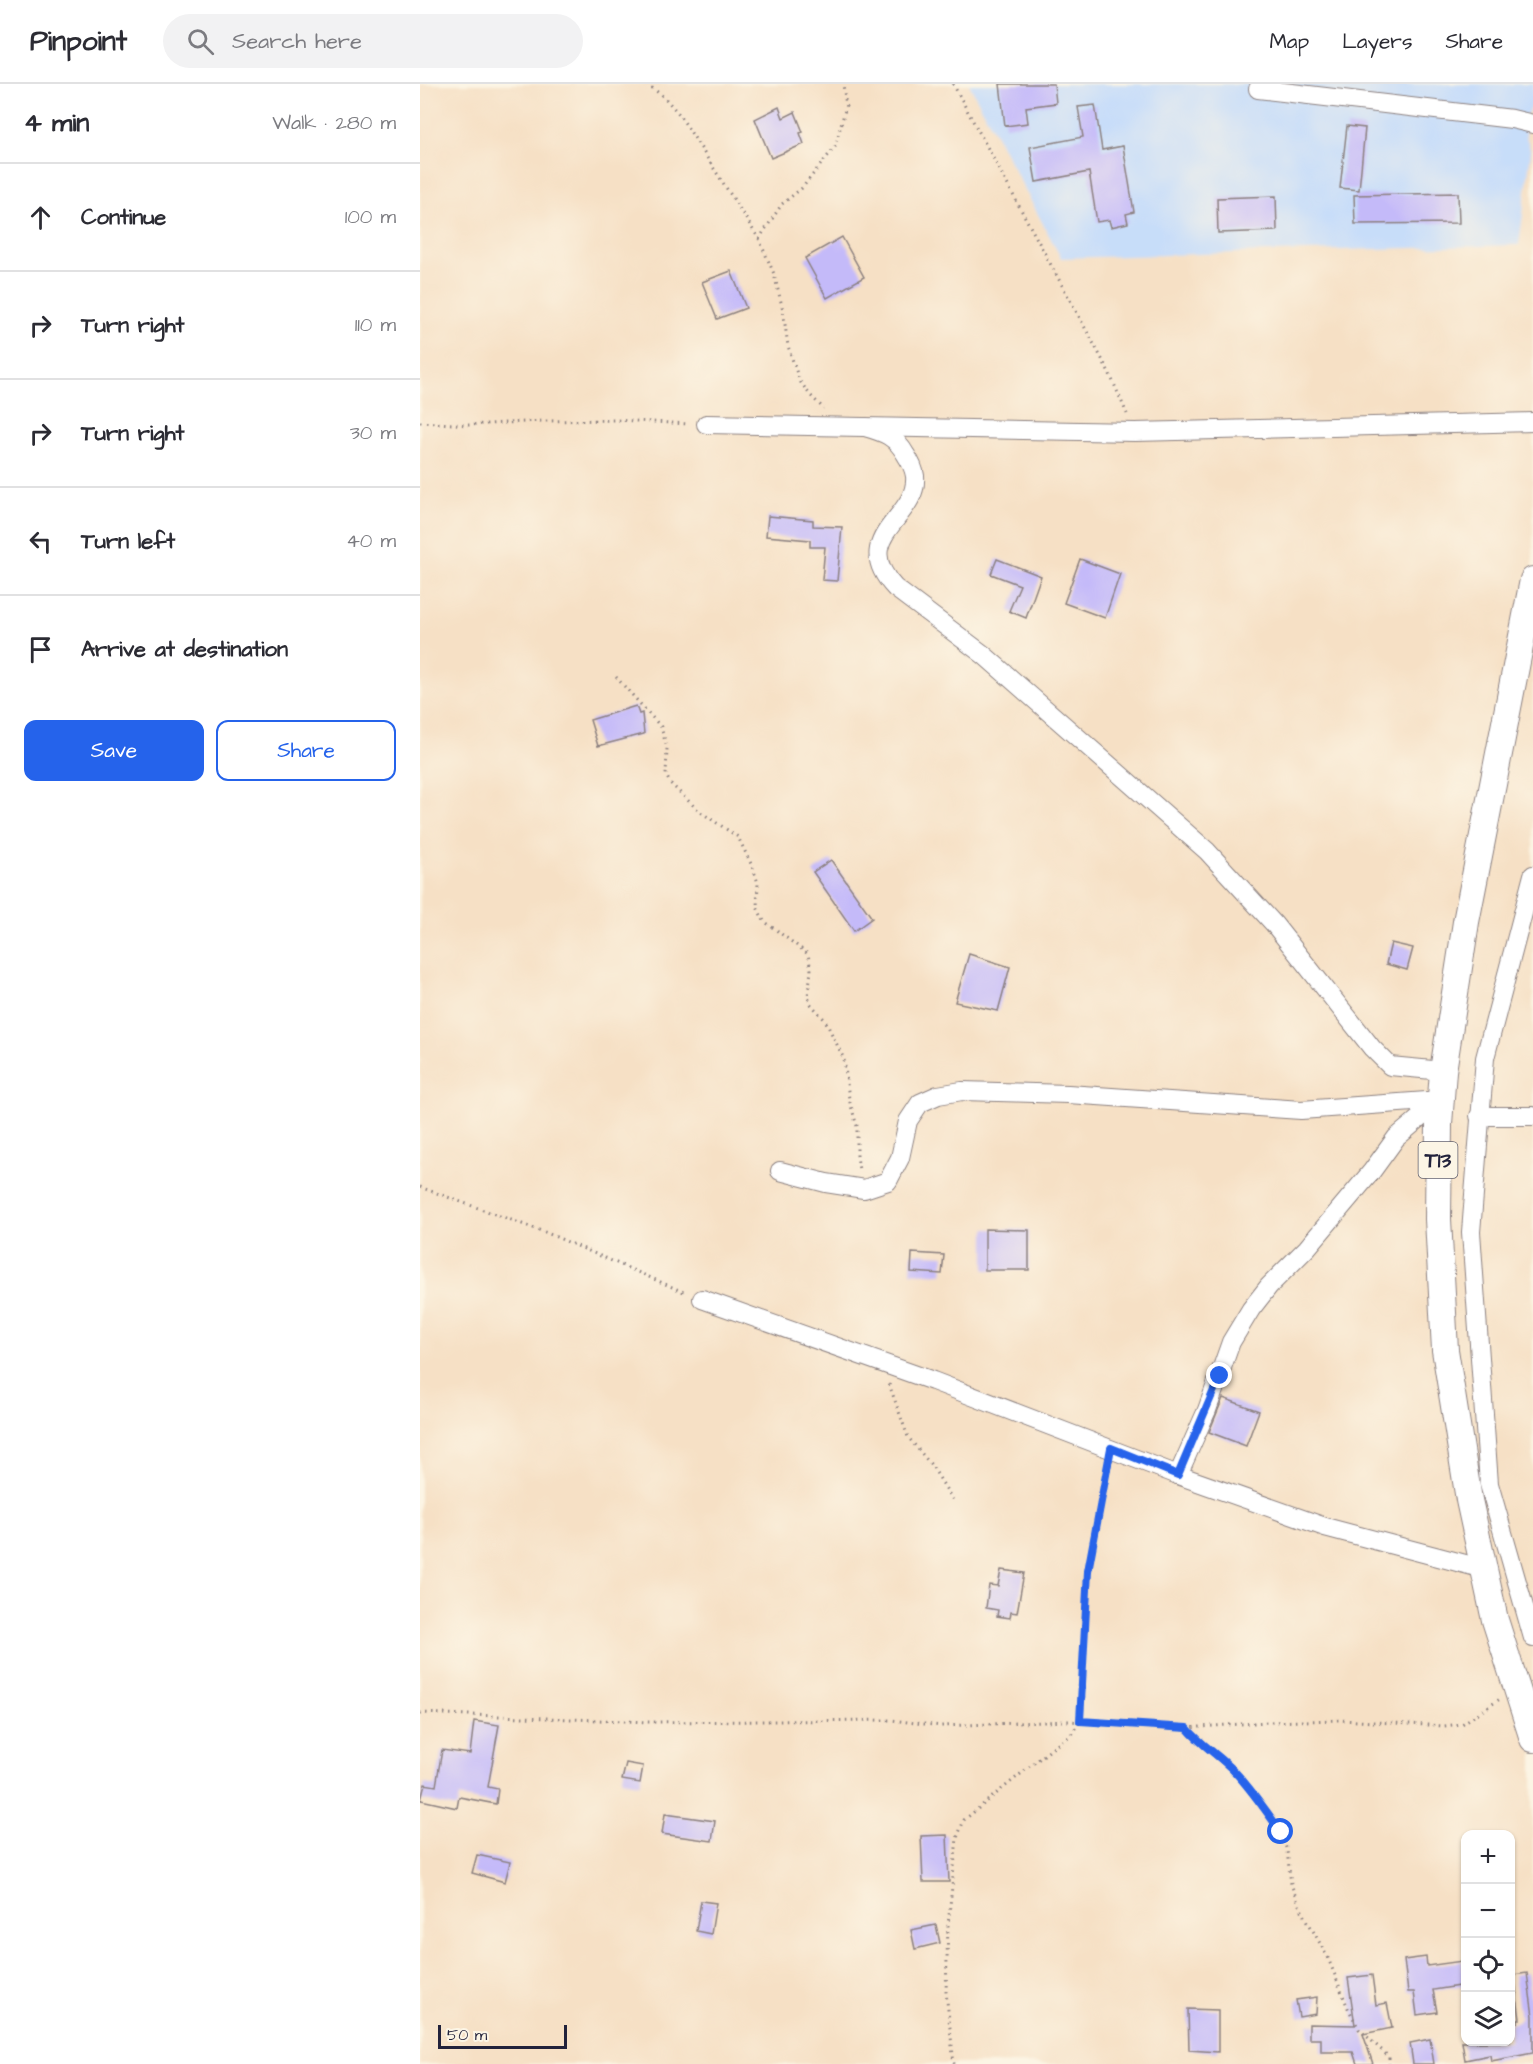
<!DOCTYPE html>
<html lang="en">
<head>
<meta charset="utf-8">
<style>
	body { margin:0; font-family:"Architects Daughter",sans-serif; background:#f2f2f3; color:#2b2b33 }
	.controls { position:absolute; right:18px; bottom:18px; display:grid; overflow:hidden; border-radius:12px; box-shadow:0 2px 4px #0004 }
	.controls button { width:54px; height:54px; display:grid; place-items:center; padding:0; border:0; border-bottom:2px solid #e1e1e2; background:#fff; color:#2b2b33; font:30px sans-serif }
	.scale { position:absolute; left:18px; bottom:15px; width:129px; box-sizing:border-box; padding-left:6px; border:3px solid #22223b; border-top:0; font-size:16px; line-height:21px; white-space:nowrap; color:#22223b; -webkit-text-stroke:4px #fcf5e5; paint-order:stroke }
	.stop { position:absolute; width:18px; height:18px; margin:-14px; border:4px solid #2563eb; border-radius:50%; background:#fff }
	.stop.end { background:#2563eb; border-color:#fff; box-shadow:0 2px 6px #0008 }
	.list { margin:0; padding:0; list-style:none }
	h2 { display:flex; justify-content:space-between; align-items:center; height:78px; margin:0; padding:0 24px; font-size:26px }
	h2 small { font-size:20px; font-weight:400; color:#7c7c81 }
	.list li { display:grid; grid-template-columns:39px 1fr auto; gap:18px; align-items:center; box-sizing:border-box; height:108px; padding:0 24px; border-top:2px solid #e1e1e2 }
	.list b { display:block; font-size:22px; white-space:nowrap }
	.list em { font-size:20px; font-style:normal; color:#7c7c81 }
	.actions { display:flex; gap:12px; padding:18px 24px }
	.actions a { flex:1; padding:14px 0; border:2px solid #2563eb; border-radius:12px; text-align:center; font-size:21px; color:#2563eb }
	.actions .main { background:#2563eb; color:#fff }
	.icon { flex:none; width:33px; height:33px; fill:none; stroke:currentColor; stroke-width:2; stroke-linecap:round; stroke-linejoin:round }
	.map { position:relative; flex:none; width:1113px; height:1980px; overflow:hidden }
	header { display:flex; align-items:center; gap:36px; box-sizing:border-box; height:84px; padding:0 30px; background:#fff; border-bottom:2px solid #e1e1e2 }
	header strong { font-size:28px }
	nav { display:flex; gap:33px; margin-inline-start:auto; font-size:21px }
	.search { width:420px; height:54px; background:#f2f2f3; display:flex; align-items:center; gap:15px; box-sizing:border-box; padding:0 21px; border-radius:33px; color:#7c7c81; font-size:22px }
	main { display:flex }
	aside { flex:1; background:#fff }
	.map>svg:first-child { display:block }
	.built { fill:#c7ddf9 }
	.building { fill:#c4baf9 }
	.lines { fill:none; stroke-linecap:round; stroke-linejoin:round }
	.minor-casing { stroke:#8c8180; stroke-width:20 }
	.highway-casing { stroke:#8c8180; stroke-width:28 }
	.path { stroke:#8c8180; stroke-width:3; stroke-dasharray:1.5 4.5; stroke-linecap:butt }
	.minor { stroke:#fff; stroke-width:18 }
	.highway { stroke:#fff; stroke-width:26 }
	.route { stroke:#2563eb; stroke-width:8 }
	.labels { text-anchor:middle; stroke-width:4.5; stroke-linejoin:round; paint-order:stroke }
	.shield { fill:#fcf5e5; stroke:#63616e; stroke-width:1.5 }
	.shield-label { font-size:21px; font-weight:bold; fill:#22223b }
</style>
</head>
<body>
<header>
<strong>Pinpoint</strong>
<div class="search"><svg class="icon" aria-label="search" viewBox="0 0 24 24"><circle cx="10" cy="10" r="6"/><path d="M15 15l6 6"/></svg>Search here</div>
<nav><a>Map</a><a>Layers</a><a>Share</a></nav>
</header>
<main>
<aside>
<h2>4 min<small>Walk · 280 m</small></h2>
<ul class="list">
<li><svg class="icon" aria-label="ahead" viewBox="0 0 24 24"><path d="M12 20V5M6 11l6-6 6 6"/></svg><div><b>Continue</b></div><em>100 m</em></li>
<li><svg class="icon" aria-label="right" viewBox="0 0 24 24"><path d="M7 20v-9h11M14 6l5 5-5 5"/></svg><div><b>Turn right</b></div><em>110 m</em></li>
<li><svg class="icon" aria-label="right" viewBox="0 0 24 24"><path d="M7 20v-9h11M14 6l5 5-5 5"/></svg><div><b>Turn right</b></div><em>30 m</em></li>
<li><svg class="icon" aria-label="left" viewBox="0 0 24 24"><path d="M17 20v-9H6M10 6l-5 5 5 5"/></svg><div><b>Turn left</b></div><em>40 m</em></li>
<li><svg class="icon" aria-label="arrive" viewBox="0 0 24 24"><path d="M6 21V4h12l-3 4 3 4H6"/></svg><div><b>Arrive at destination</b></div></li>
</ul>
<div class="actions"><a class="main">Save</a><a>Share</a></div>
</aside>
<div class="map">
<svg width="1113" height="1980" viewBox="0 0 1113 1980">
	<rect width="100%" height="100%" fill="#fcf5e5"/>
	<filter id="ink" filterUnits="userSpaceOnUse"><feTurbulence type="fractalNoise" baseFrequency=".0167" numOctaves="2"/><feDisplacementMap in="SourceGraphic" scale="12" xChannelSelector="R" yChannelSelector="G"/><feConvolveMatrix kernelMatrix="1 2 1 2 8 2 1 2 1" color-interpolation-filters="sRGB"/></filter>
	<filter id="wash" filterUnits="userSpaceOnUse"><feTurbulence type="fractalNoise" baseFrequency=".008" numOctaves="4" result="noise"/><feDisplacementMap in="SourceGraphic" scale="24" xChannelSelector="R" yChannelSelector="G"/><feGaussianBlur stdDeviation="1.35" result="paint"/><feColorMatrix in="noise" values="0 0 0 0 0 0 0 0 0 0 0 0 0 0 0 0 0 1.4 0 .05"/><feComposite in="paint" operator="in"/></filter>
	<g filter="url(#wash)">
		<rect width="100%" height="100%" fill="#f6e0c5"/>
		<polygon class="built" points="549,0 1113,0 1113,19 1105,34 1106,52 1111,68 1099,161 641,174"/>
		<g id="blocks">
			<g class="building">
				<polygon points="580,0 634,0 636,19 606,23 608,39 585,42"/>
				<polygon points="675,21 682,66 703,62 714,128 706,130 708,139 691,143 689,136 677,138 669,88 616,98 610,63 663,53 658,23"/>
				<polygon points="359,23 363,34 375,28 383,48 380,49 384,60 351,74 335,35"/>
				<polygon points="927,42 945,44 939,106 920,104"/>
				<polygon points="1038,109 1039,139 935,140 934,111"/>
				<polygon points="856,112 857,147 798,149 797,114"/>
				<polygon points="422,153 444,193 407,214 385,174"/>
				<polygon points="311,187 326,224 297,235 282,198"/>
				<polygon points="348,432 393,436 393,442 422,443 417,497 402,496 405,463 390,463 390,456 346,452"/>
				<polygon points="577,475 621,492 606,534 589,527 600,501 571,490"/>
				<polygon points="660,475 700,490 685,534 644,519"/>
				<polygon points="216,622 219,630 222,629 224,650 178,662 170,636"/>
				<polygon points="411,776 452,834 434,847 393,788"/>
				<polygon points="971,859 993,864 987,886 966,880"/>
				<polygon points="549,870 590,883 578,927 535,918"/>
				<polygon points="565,1145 609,1146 609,1186 565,1186"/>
				<polygon points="492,1169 524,1171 522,1190 491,1188"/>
				<polygon points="803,1314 839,1327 826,1362 789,1348"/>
				<polygon points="581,1486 604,1489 597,1529 591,1528 590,1534 577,1532 578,1526 566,1524 569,1501 578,1502"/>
				<polygon points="54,1637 79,1641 68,1703 78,1705 76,1720 39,1713 37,1724 1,1716 5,1700 16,1702 22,1666 50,1670"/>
				<polygon points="206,1679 223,1682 220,1699 202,1696"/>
				<polygon points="245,1730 295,1737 292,1757 242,1750"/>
				<polygon points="527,1751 529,1798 503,1798 501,1752"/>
				<polygon points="57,1771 90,1778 85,1798 52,1789"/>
				<polygon points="281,1817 296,1819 291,1850 276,1847"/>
				<polygon points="516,1841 520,1859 495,1865 491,1846"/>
				<polygon points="1006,1873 1007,1882 1042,1877 1045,1901 1013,1906 1017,1928 997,1931 994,1908 988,1908 984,1876"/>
				<polygon points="1107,1889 1113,1932 1113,1969 1071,1977 1070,1971 1045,1976 1042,1958 1090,1958 1090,1940 1098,1938 1098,1935 1100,1935 1094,1891"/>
				<polygon points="952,1891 956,1921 967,1919 972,1944 943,1950 953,1980 937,1980 933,1968 901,1968 901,1955 889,1955 889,1940 935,1941 928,1894"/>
				<polygon points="897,1913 896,1930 879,1933 876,1916"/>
				<polygon points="768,1925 798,1926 798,1968 769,1966"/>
				<polygon points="1010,1955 1014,1980 993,1980 990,1959"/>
			</g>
		</g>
	</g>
	<g filter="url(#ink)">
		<use href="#blocks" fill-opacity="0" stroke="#8c8180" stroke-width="1.5"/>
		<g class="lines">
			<g class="minor-casing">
				<g id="minor">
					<polyline points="838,5 1092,35 1113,40"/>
					<polyline points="286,340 715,348 1113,338"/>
					<path d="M445,343C464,348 476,353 486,371C490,377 494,385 495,392C499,435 427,452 475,504L564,571L787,767L854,840L952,964L970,982L1023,987"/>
					<polyline points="1113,791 1065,974 1051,1148 1069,1400 1113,1554"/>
					<polyline points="1059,1032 1113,1032"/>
					<polyline points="360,1087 406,1099 444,1105 468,1097 480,1074 488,1037 500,1019 518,1011 542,1007 648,1010 881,1026 1021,1016"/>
					<polyline points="282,1215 513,1297 758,1391 905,1443 1064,1485"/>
					<polyline points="758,1391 787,1326 811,1258 831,1225 849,1202 887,1164 952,1087 976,1054 1021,1016"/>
				</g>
			</g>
			<g class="highway-casing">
				<polyline id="highway" points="1113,496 1046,838 1023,987 1019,1040 1018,1135 1025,1266 1049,1416 1075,1536 1113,1655"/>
			</g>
			<g class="path">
				<polyline points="227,0 244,13 259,30 339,155 354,190 363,226 368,262 379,296 390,311 404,325"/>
				<polyline points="533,0 689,288 707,330"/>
				<polyline points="339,155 362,120 382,104 415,63 426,22 423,0"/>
				<polyline points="0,338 48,341 123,337 197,336 269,340"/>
				<polyline points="196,593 241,643 247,664 246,691 250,699 279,727 318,753 333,784 338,799 337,823 344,837 388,870 391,886 388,912 390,919 405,936 424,975 429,1015 437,1042 437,1072 439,1086"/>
				<polyline points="0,1103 127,1149 266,1209"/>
				<polyline points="469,1300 488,1353 512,1382 534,1418"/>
				<polyline points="0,1629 229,1638 471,1636 521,1642 648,1637 767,1644 847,1638 920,1636 1024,1642 1042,1640 1080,1615"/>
				<polyline points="767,1644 781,1660 798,1673 816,1690 861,1748 867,1767 871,1800 879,1821 908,1874 928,1924 939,1945 969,1973 969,1980"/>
				<polyline points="534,1980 526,1908 528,1841 537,1754 544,1736 635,1662 650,1652 660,1637 668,1487 688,1383"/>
			</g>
			<use href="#minor" class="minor"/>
			<use href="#highway" class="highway"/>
		</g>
	</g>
	<g class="lines" filter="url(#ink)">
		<path class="route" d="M800,1292L758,1391L691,1364L668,1487L660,1637L767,1644C781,1661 800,1672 815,1688C832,1706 847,1728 861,1748"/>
	</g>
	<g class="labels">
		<rect class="shield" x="998.5" y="1058" width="39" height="36" rx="4.5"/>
		<g class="shield-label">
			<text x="1018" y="1083">T13</text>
		</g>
	</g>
</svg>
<div class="controls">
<button>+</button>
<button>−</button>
<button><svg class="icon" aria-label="locate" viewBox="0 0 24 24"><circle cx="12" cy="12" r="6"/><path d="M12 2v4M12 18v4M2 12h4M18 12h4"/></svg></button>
<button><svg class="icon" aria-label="layers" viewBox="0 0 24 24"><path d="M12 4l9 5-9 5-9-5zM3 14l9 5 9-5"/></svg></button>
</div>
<div class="scale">50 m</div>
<div class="stop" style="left:861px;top:1748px"></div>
<div class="stop end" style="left:800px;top:1292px"></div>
</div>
</main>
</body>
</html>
